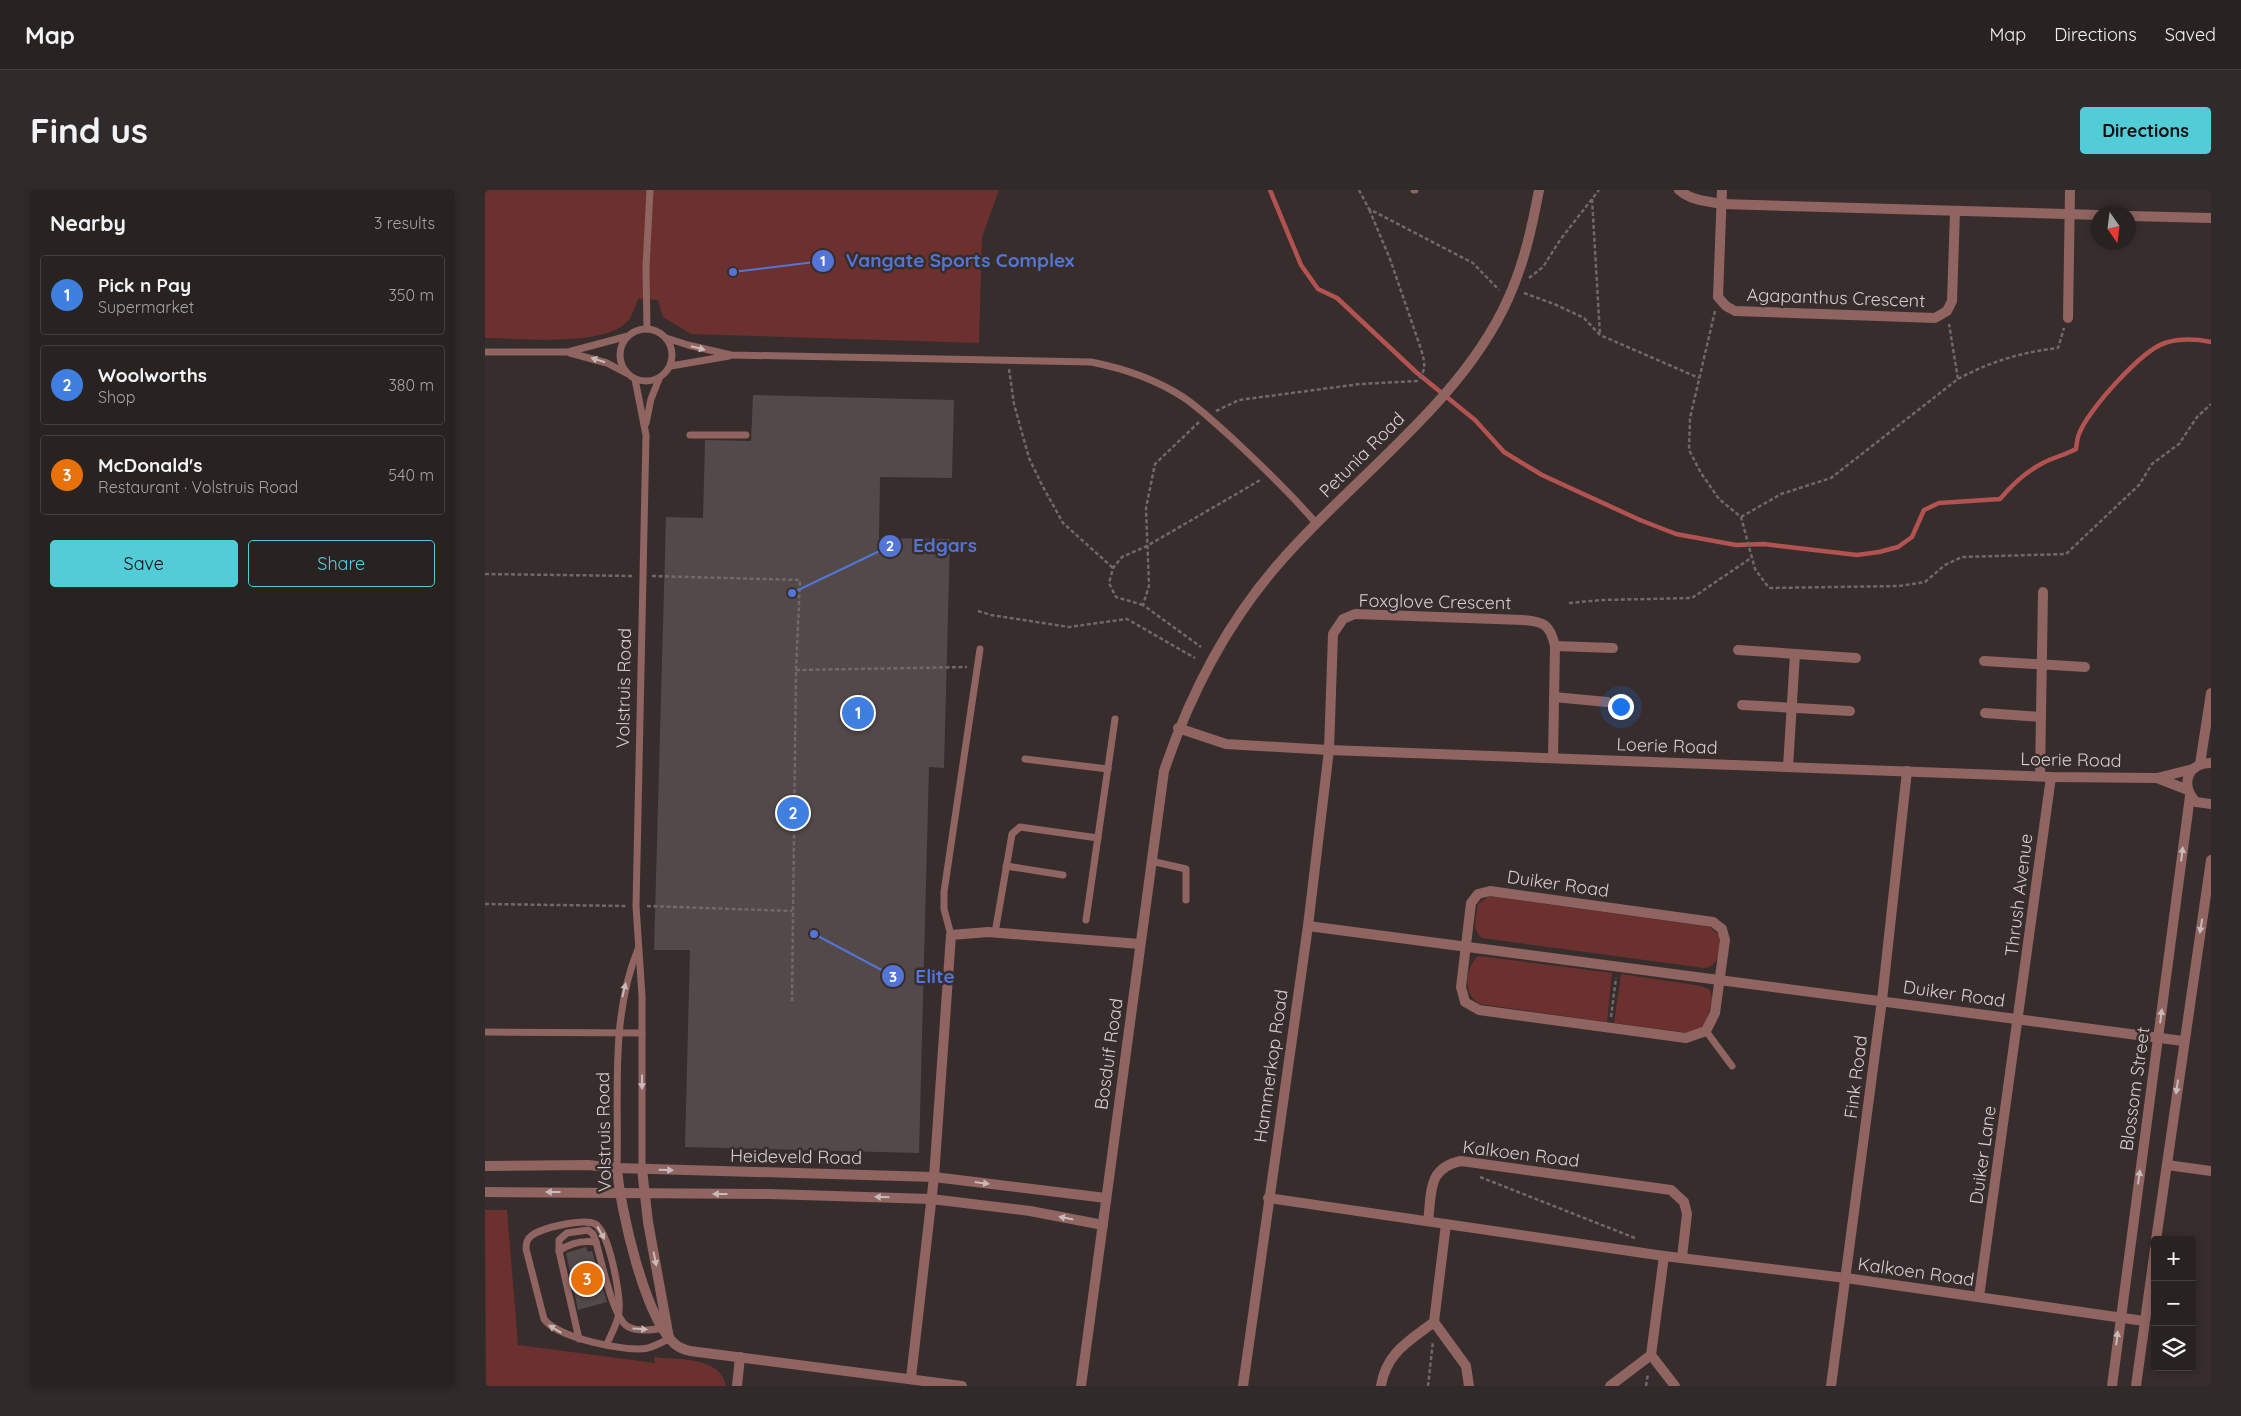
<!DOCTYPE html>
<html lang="en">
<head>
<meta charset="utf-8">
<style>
	body { margin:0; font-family:Quicksand,sans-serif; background:#302a2a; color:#f1f3f6 }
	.controls { position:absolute; right:15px; bottom:15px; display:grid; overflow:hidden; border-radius:5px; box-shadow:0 2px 8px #0003 }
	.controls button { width:45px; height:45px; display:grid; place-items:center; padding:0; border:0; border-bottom:1px solid #443f3f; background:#282221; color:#f1f3f6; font:25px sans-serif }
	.compass { position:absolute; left:1606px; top:15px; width:45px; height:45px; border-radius:50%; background:#282221; box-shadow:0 2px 8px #0003; rotate:166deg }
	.you { position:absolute; left:1135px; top:516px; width:18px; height:18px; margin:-12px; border:4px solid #fff; border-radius:50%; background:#1a73e8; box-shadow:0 0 0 8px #1a73e833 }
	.badge { display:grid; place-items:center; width:32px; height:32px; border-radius:50%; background:#52ccd6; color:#fff; font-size:16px; font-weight:700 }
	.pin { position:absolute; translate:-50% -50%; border:2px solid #fff; box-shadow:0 1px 5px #0006 }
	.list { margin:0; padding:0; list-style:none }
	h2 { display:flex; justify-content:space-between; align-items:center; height:65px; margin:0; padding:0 20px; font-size:21px }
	h2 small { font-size:16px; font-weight:400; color:#a5a4a5 }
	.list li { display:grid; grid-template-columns:32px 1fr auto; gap:15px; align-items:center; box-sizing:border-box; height:80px; margin:0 10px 10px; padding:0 10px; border:1px solid #443f3f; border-radius:5px }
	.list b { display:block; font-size:19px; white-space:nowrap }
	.list p { margin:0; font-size:16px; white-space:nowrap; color:#a5a4a5 }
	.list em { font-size:16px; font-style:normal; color:#a5a4a5 }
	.actions { display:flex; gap:10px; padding:15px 20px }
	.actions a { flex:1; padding:11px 0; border:1px solid #52ccd6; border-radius:5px; text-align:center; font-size:18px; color:#52ccd6 }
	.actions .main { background:#52ccd6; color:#111 }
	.icon { flex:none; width:28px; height:28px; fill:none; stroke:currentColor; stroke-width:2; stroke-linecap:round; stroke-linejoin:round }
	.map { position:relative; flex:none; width:1726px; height:1196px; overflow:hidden; border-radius:5px }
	header { display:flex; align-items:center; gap:30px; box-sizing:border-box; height:70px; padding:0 25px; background:#282221; border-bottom:1px solid #443f3f }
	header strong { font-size:24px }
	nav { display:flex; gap:28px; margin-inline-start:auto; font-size:18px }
	.intro { display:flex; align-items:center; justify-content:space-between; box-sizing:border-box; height:120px; padding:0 30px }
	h1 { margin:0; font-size:35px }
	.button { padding:12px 22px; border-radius:5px; background:#52ccd6; color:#111; font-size:18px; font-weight:700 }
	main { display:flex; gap:30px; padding:0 30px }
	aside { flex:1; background:#282221; border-radius:5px; box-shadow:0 2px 8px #0003 }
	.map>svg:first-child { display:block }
	.green { fill:#6c312f }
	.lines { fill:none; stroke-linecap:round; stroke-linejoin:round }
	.stream { stroke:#b25351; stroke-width:4.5 }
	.building { fill:#534948 }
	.path { stroke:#706968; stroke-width:2.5; stroke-dasharray:4 2.5; stroke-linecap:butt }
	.service { stroke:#8f6461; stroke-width:7 }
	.minor { stroke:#8f6461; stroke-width:10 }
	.tertiary { stroke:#8f6461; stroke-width:10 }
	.oneway { fill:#c8bab9 }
	.labels { text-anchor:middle; stroke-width:5; stroke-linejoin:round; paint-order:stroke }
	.street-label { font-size:18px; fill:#d6d0cf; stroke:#362d2c }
	.leader { fill:none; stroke:#5475d5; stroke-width:2 }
	.callout-dot { fill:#5475d5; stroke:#362d2c; stroke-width:2 }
	.mark-label { font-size:15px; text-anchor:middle; font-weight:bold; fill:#fff }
	.callout-label { font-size:19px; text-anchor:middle; font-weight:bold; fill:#5475d5; stroke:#362d2c; stroke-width:5; stroke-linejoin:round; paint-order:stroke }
</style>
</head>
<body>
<header>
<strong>Map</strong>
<nav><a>Map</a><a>Directions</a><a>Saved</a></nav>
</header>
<div class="intro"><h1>Find us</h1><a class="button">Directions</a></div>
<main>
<aside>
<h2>Nearby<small>3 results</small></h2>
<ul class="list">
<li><span class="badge" style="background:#3f7fe0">1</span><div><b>Pick n Pay</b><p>Supermarket</p></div><em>350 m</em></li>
<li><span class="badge" style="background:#3f7fe0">2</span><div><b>Woolworths</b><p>Shop</p></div><em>380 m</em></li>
<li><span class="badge" style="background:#e8710a">3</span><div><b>McDonald's</b><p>Restaurant · Volstruis Road</p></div><em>540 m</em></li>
</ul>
<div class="actions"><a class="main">Save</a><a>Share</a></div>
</aside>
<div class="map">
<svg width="1726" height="1196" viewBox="0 0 1726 1196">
	<rect width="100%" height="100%" fill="#362d2c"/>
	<g class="green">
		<path d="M0,0H514L497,47L494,153L206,144L178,127L173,110L153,109C150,116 147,128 141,133C114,157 35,148 0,148Z"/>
		<path d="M1004,706L1225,737L1234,745C1236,758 1234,777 1219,778L997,748C986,740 991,727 993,714Z"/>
		<path d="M993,766L1127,783L1122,832L995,814C977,805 980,778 993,766Z"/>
		<polygon points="1136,784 1216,796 1225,800 1227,809 1221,835 1206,843 1129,833"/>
		<path d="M0,1020H22L33,1155L170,1173L169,1167C193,1170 235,1166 241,1196H1Z"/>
	</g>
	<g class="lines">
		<path class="stream" d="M785,0L816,75L833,99L852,108L931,182L990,230L1019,262L1057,285L1155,330L1191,344L1251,355L1279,354L1372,365L1394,362L1413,357L1427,347L1439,320L1454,313L1515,309C1526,296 1542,281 1558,273C1569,267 1580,265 1591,259C1592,254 1592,248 1594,244C1602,221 1657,160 1680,153C1696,148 1711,149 1726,152"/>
	</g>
	<g class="building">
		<polygon points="268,205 469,210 467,288 395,287 394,348 465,349 459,578 444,577 434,963 200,957 205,760 169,760 181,327 218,328 220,250 266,251"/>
		<polygon points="101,1057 103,1062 107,1061 122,1112 93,1120 81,1063"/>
	</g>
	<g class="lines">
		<g class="path">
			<polyline points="874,0 884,19 988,73 1014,100"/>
			<polyline points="1107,9 1115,145"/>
			<polyline points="1044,88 1058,77 1075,50 1114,0"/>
			<polyline points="1039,103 1069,114 1099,128 1115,145 1214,188"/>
			<polyline points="1230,121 1205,228 1204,260 1216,283 1234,309 1256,327 1270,379 1284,398 1414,396 1440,392 1460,375 1477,367 1581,364 1654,295 1667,274 1694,254 1712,227 1726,214"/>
			<polyline points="524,179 529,214 544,268 557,295 578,333 628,378"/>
			<path d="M1473,189C1504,172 1537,162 1573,158L1579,138"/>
			<path d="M731,221L754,210L875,194L932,191C942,180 940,173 936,159L905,69L884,19"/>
			<polyline points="714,232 670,274 661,318 664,396 658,415 716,457"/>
			<polyline points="1256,327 1296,304 1346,288 1473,189 1464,134"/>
			<polyline points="0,384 149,386"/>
			<polyline points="167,386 315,390 311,480 307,811"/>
			<polyline points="1084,413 1117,410 1207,408 1266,368"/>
			<polyline points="658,415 631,407 624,393 628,378 637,367 662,356 777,289"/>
			<polyline points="493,421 506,425 584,437 642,429 710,468"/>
			<polyline points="311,480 482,477"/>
			<polyline points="0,714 141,716"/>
			<polyline points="162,716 307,721"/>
			<polyline points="1126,827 1131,788"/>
			<polyline points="995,987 1150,1048"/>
			<polyline points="943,1196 948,1151"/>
			<polyline points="1161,1196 1163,1184"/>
		</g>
		<g class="service">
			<polyline points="929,0 930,0"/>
			<circle cx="161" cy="165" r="26"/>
			<polyline points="162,139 161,77 165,0"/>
			<path d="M181,148L203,155L246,165L606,172C637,178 670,189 698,207C716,219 732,235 748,249C777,276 805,303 831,333"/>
			<polyline points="0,162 83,162 143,146"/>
			<polyline points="85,163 122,173 141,183"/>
			<polyline points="186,176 244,166"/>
			<polyline points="150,189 161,245 151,716 157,806 157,979"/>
			<polyline points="161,233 166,209 174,189"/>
			<polyline points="205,245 261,245"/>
			<polyline points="540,569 623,579"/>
			<polyline points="666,671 701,679 701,710"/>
			<polyline points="521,676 578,685"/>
			<polyline points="601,730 630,529"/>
			<polyline points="510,743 527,644 535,637 613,648"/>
			<polyline points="466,745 459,719 459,702 495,459"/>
			<polyline points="1221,841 1247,876"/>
			<polyline points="0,842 157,843"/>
			<path d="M132,978C134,906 125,827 153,759"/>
			<polyline points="74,1061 74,1050 82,1043 103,1040 108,1044 111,1052"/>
			<path d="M94,1149L74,1061C85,1053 97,1050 111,1052C116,1070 128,1127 142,1136C153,1143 169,1140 181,1137"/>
			<path d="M122,1154C126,1144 134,1131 134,1121C136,1106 124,1041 110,1034C98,1028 56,1038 46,1046C42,1049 41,1054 41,1059L59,1129C71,1147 142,1163 163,1158C170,1156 177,1152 184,1149"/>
		</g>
		<g class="minor">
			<path d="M1194,0C1207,11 1221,11 1237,14L1614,25"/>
			<polyline points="1237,0 1233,107 1241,116 1250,121 1450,128 1462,121 1467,111 1470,21"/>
			<polyline points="1644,26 1726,28"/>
			<polyline points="1583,128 1585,0"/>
			<polyline points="1070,456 1128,458"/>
			<polyline points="1253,460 1371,468"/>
			<polyline points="1499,471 1600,477"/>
			<polyline points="1069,507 1122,512"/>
			<polyline points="1257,515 1365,521"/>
			<polyline points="1500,523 1556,527"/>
			<polyline points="693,538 741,554 844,560 1566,587 1672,588 1708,579"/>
			<polyline points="1303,577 1310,464"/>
			<polyline points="1555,586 1558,402"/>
			<polyline points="1672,588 1703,600"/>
			<polygon points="1005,701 1228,732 1237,739 1240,750 1230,823 1221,841 1201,848 994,820 980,812 976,797 986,713 993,704"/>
			<polyline points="823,736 1698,851"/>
			<polyline points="1682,975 1726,981"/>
			<polyline points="0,976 103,975 132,978 449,987 621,1008"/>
			<path d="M132,978C135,1018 160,1130 191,1155C195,1158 201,1160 205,1161L477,1196"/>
			<polyline points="157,979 163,1032 184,1148"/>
			<polyline points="0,1002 284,1004 446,1009 545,1021 618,1035"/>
			<polyline points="783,1008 1179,1066 1361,1088 1659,1131"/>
			<path d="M943,1031C947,1002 942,978 976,971L1186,1000L1199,1012L1202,1024L1197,1067"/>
			<polyline points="961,1034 949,1132 981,1176 984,1196"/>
			<polyline points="1179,1066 1166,1165 1190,1196"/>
			<polyline points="1494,1107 1566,587"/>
			<polyline points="426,1188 449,987 466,745 503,742 655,754"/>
			<polyline points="252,1196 255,1167"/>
			<path d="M596,1196L679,581C705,504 742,432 796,371C869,287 977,212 1023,109C1039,74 1047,37 1054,0"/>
			<path d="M758,1196L823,736L844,560L848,444L858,429L870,424L1038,430C1059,432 1065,434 1070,456L1068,568"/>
			<path d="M896,1196C901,1163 924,1151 949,1132"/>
			<polyline points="1125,1196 1166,1165"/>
			<polyline points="1346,1196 1397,810 1422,581"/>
		</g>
		<g class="tertiary">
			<path d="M1726,573C1702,573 1695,595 1711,612L1726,614"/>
			<polyline points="1715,574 1726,503"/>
			<polyline points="1671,1050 1726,670"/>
			<polyline points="1627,1196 1705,606"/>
			<polyline points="1651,1196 1670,1059"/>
		</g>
	</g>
	<defs><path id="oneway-solid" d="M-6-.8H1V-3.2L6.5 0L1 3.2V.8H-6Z" transform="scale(1.25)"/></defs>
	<g class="oneway">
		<use href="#oneway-solid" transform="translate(213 158) rotate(14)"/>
		<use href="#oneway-solid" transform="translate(113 170) rotate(-162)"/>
		<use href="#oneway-solid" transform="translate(1697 664) rotate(-83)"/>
		<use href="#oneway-solid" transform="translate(1716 736) rotate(99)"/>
		<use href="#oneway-solid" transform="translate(139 800) rotate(-77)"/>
		<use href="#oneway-solid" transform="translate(1676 826) rotate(-83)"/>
		<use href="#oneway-solid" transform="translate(157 892) rotate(90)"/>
		<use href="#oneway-solid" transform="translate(1692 897) rotate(98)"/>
		<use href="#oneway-solid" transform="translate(181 980) rotate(2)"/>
		<use href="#oneway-solid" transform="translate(1654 987) rotate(-82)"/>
		<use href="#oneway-solid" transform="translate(497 993) rotate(7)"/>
		<use href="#oneway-solid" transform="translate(68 1002) rotate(180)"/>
		<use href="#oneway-solid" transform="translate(235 1004) rotate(180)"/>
		<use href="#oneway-solid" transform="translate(397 1007) rotate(-178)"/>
		<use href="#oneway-solid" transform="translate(581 1028) rotate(-169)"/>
		<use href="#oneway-solid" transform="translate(116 1043) rotate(61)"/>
		<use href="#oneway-solid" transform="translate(170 1069) rotate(79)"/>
		<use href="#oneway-solid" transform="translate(70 1139) rotate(-149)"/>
		<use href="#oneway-solid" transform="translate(155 1139) rotate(4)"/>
		<use href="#oneway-solid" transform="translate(1632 1148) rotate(-84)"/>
	</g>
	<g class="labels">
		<g class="street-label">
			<text transform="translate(1351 108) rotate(2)" y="6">Agapanthus Crescent</text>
			<text transform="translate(877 265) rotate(-45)" y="6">Petunia Road</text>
			<text transform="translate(950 412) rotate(1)" y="6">Foxglove Crescent</text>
			<text transform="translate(139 498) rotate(-89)" y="6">Volstruis Road</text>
			<text transform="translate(1182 556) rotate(2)" y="6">Loerie Road</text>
			<text transform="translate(1586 570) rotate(1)" y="6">Loerie Road</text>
			<text transform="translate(1073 694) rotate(8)" y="6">Duiker Road</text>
			<text transform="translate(1534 705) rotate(-83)" y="6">Thrush Avenue</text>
			<text transform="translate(1469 804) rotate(8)" y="6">Duiker Road</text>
			<text transform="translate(624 864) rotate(-82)" y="6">Bosduif Road</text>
			<text transform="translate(786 876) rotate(-82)" y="6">Hammerkop Road</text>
			<text transform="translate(1371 887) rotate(-83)" y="6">Fink Road</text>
			<text transform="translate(1650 899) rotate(-82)" y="6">Blossom Street</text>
			<text transform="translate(119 942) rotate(-91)" y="6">Volstruis Road</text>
			<text transform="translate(1036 964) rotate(7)" y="6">Kalkoen Road</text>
			<text transform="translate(1498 965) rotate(-82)" y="6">Duiker Lane</text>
			<text transform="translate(311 967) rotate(1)" y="6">Heideveld Road</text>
			<text transform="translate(1431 1082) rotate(8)" y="6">Kalkoen Road</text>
		</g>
	</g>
	<path class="leader" d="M248 82L338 71M307 403L405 356M329 744L408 786"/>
	<g class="callout-dot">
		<circle cx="248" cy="82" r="5"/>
		<circle cx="307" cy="403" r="5"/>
		<circle cx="329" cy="744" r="5"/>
		<circle cx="338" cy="71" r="12"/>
		<circle cx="405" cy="356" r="12"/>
		<circle cx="408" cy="786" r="12"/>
	</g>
	<g class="mark-label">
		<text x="338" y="76">1</text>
		<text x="405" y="361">2</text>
		<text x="408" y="792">3</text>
	</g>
	<g class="callout-label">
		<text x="475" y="77">Vangate Sports Complex</text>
		<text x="460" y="362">Edgars</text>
		<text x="450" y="793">Elite</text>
	</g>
</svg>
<div class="controls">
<button>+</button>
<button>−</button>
<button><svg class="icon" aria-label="layers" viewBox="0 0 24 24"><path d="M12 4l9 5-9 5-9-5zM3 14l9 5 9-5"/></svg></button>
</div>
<svg class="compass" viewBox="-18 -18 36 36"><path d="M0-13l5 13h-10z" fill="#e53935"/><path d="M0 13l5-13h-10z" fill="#a5a4a5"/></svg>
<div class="you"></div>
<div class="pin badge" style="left:373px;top:523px;background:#3f7fe0">1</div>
<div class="pin badge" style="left:308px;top:623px;background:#3f7fe0">2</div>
<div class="pin badge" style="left:102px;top:1089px;background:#e8710a">3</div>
</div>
</main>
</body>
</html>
